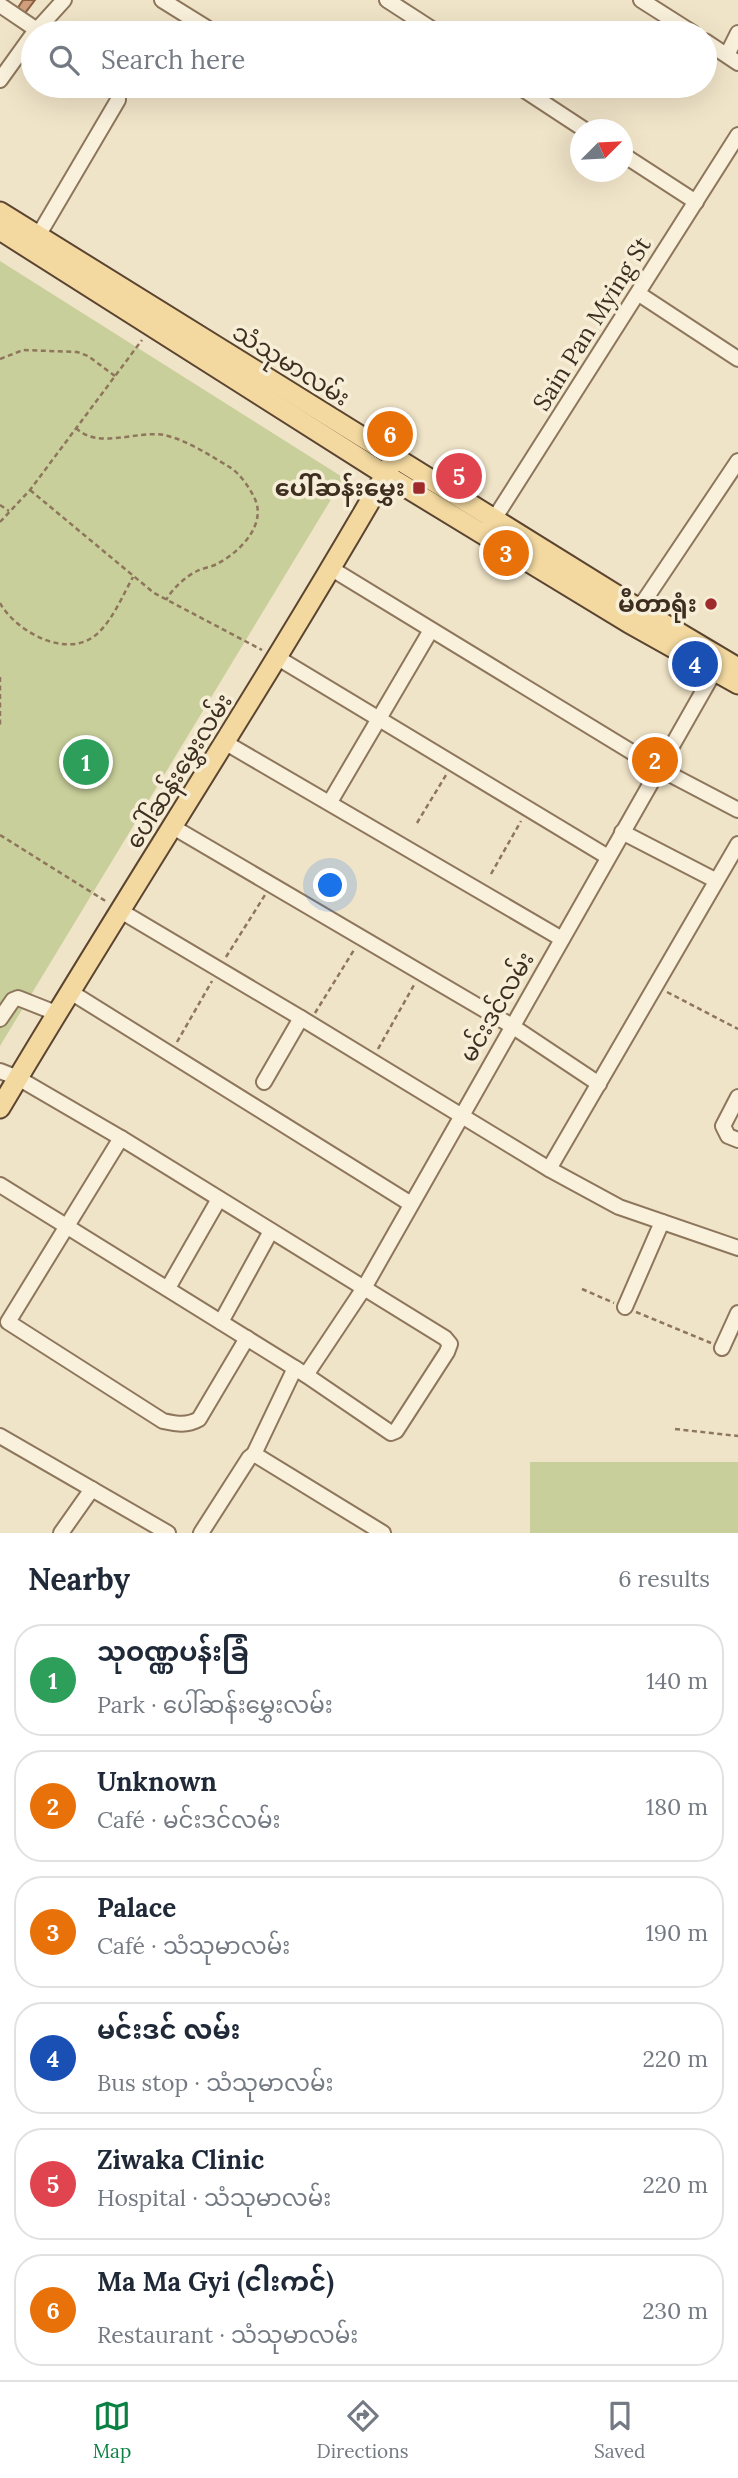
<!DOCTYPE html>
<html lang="en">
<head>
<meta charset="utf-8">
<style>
	body { margin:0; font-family:Lora,"Noto Sans Myanmar",serif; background:#f2f2f3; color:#1f2937 }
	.compass { position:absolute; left:570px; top:119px; width:63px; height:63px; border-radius:50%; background:#fff; box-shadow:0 7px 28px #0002; rotate:66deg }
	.you { position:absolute; left:331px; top:886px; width:24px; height:24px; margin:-18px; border:5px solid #fff; border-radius:50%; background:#1a73e8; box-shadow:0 0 0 10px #1a73e833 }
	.badge { display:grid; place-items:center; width:46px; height:46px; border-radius:50%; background:#0b8043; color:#fff; font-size:23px; font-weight:700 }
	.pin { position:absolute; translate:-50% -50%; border:4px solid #fff; box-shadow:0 2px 7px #0006 }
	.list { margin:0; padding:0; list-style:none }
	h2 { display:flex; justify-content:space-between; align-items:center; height:91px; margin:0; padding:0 28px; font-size:30px }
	h2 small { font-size:23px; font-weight:400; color:#747a83 }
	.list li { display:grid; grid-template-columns:46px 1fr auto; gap:21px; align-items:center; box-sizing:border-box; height:112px; margin:0 14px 14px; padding:0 14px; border:2px solid #e0e1e3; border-radius:28px }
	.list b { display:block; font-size:26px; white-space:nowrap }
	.list p { margin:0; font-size:23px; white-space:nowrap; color:#747a83 }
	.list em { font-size:23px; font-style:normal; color:#747a83 }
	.icon { flex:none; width:38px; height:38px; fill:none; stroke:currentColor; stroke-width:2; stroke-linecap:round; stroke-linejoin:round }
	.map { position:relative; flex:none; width:738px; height:1533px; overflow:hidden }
	.search { position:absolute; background:#fff; box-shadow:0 7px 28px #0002; left:21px; right:21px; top:21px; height:77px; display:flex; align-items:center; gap:18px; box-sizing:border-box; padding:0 24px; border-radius:38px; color:#747a83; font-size:26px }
	.sheet { height:847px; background:#fff }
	nav { display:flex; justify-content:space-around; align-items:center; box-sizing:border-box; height:98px; border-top:2px solid #e0e1e3; background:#fff; font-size:19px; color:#747a83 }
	nav a { display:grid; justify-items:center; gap:4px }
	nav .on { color:#0b8043 }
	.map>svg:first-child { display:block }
	.green { fill:#c9cf9b }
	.building { fill:#cf9f7d; stroke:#8d5f41; stroke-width:2 }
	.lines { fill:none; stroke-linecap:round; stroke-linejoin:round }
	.minor-casing { stroke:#8d765c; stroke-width:18 }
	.major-casing { stroke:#5b4430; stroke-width:23 }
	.path { stroke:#8d765c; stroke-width:2.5; stroke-dasharray:5 3.5; stroke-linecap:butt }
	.minor { stroke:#faf1dc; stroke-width:14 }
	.major { stroke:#f3d9a0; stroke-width:19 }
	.poi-dot { fill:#9e2a2b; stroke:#f7eed8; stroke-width:2.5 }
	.labels { text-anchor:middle; stroke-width:7; stroke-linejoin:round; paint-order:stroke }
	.street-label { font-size:24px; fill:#3d2e20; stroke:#f7eed8 }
	.poi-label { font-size:24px; font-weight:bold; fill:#3d2e20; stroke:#f7eed8; text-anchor:end }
</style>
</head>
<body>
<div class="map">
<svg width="738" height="1533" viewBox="0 0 738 1533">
	<rect width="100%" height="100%" fill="#f0e4c8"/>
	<g class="green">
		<polygon points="0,261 344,478 0,1046"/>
		<rect x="530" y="1462" width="208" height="71"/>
	</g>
	<polygon class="building" points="23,0 35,0 22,17 15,12"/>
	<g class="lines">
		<g class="minor-casing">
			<g id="minor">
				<polyline points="162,0 215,33"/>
				<polyline points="387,0 438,33"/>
				<polyline points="641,0 693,33"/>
				<polyline points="0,5 37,30"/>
				<polyline points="34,33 64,0"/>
				<polyline points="705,41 738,63"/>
				<polyline points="727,55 738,33"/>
				<polyline points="0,80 33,34"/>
				<polyline points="518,86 585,130"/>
				<polyline points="622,154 696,202"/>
				<polyline points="38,236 118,100 118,86"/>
				<polyline points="639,294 738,359"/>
				<polyline points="489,527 738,135"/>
				<polyline points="332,569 658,768 738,810"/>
				<polyline points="634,616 738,461"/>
				<polyline points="278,658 608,857"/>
				<polyline points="226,743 562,939"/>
				<polyline points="330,802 431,630"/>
				<polyline points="173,827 512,1026 599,1084"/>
				<polyline points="622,832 715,880"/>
				<polyline points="119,910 301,1018 549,1169 619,1207 738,1248"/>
				<polyline points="69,991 411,1204"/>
				<polyline points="0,1019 13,1000 18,998 56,1013"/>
				<polyline points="0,1071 18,1078 121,1138 445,1338 450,1344 447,1352 396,1431 391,1433 306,1375 0,1185"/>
				<polyline points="264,1082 301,1018"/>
				<polyline points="738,1097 723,1126 728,1136 738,1140"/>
				<path d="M121,1138L8,1322L163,1421C177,1424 187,1426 199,1419L247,1338"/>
				<polyline points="549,1169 738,844"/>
				<polyline points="168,1288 219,1199"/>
				<polyline points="625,1307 662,1222"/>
				<polyline points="221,1322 271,1231"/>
				<polyline points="722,1348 738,1313"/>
				<polyline points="306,1375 364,1288 718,665"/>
				<polyline points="0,1436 168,1533"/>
				<polyline points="254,1454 383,1533"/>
				<polyline points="61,1533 92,1489"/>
				<polyline points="201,1533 249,1458 254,1454 295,1368"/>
			</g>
		</g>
		<g class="major-casing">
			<g id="major">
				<polyline points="0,212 639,609 738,668"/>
				<polyline points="0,230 386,475 629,623 738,684"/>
				<path d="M0,1108C128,892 266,683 391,465"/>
			</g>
		</g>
		<g class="path">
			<polyline points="0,359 23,350 77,352 88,356 115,376"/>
			<path d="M76,428C98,450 137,430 164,435C187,440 211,456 231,468C240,474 249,487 254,497C268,524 240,552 217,564C211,567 203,568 197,571C185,577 173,588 166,600"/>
			<polyline points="30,490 154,593 262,650"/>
			<polyline points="0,505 9,511"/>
			<polyline points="0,522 30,490 142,340"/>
			<path d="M0,603C16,632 69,661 98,633C113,619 123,595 133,577"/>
			<polyline points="0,677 0,726"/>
			<polyline points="417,823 446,775"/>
			<polyline points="0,835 107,902"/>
			<polyline points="491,874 521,821"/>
			<polyline points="226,957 265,895"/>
			<polyline points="667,992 738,1029"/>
			<polyline points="315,1013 354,950"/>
			<polyline points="177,1042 212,981"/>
			<polyline points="378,1049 414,985"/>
			<polyline points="582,1289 614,1303"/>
			<polyline points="636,1312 711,1343"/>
			<polyline points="675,1429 738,1436"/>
		</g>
		<use href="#minor" class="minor"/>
		<use href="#major" class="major"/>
	</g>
	<g class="poi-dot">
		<rect x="412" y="481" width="14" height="14" rx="3.5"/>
		<circle cx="711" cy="604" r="7"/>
	</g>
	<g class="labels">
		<g class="street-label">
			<text transform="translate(592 324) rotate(-58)" y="8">Sain Pan Mying St</text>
			<text transform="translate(291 365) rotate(32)" y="8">သံသုမာလမ်း</text>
			<text transform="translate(179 771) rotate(-58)" y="8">ပေါ်ဆန်းမွှေးလမ်း</text>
			<text transform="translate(497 1007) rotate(-60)" y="8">မင်းဒင်လမ်း</text>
		</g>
		<g class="poi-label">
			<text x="405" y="496">ပေါ်ဆန်းမွှေး</text>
			<text x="697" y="612">မီတာရုံး</text>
		</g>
	</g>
</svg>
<svg class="compass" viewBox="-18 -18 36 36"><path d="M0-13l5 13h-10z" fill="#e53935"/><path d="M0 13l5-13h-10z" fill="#747a83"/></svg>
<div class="you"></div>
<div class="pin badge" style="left:86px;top:762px;background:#2e9e5b">1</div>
<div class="pin badge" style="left:655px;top:760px;background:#e8710a">2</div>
<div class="pin badge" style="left:506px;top:553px;background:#e8710a">3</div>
<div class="pin badge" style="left:695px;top:664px;background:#1a4fb4">4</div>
<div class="pin badge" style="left:459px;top:476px;background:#e0444e">5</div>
<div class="pin badge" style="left:390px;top:434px;background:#e8710a">6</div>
<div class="search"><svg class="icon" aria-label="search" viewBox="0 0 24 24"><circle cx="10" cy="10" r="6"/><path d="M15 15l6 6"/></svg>Search here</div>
</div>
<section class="sheet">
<h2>Nearby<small>6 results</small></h2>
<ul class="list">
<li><span class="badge" style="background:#2e9e5b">1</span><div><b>သုဝဏ္ဏပန်းခြံ</b><p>Park · ပေါ်ဆန်းမွှေးလမ်း</p></div><em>140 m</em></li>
<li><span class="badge" style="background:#e8710a">2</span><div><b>Unknown</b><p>Café · မင်းဒင်လမ်း</p></div><em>180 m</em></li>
<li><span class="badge" style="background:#e8710a">3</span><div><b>Palace</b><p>Café · သံသုမာလမ်း</p></div><em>190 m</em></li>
<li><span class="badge" style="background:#1a4fb4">4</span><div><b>မင်းဒင် လမ်း</b><p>Bus stop · သံသုမာလမ်း</p></div><em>220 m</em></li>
<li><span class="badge" style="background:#e0444e">5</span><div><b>Ziwaka Clinic</b><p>Hospital · သံသုမာလမ်း</p></div><em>220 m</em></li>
<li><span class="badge" style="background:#e8710a">6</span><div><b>Ma Ma Gyi (ငါးကင်)</b><p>Restaurant · သံသုမာလမ်း</p></div><em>230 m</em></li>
</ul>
</section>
<nav>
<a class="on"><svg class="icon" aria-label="map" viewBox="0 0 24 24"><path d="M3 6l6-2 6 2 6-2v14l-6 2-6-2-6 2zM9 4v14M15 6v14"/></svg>Map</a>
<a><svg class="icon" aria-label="directions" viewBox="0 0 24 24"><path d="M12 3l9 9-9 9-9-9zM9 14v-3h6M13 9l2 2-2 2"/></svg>Directions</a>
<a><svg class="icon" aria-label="saved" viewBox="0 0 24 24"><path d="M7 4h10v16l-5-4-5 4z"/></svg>Saved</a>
</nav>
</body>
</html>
